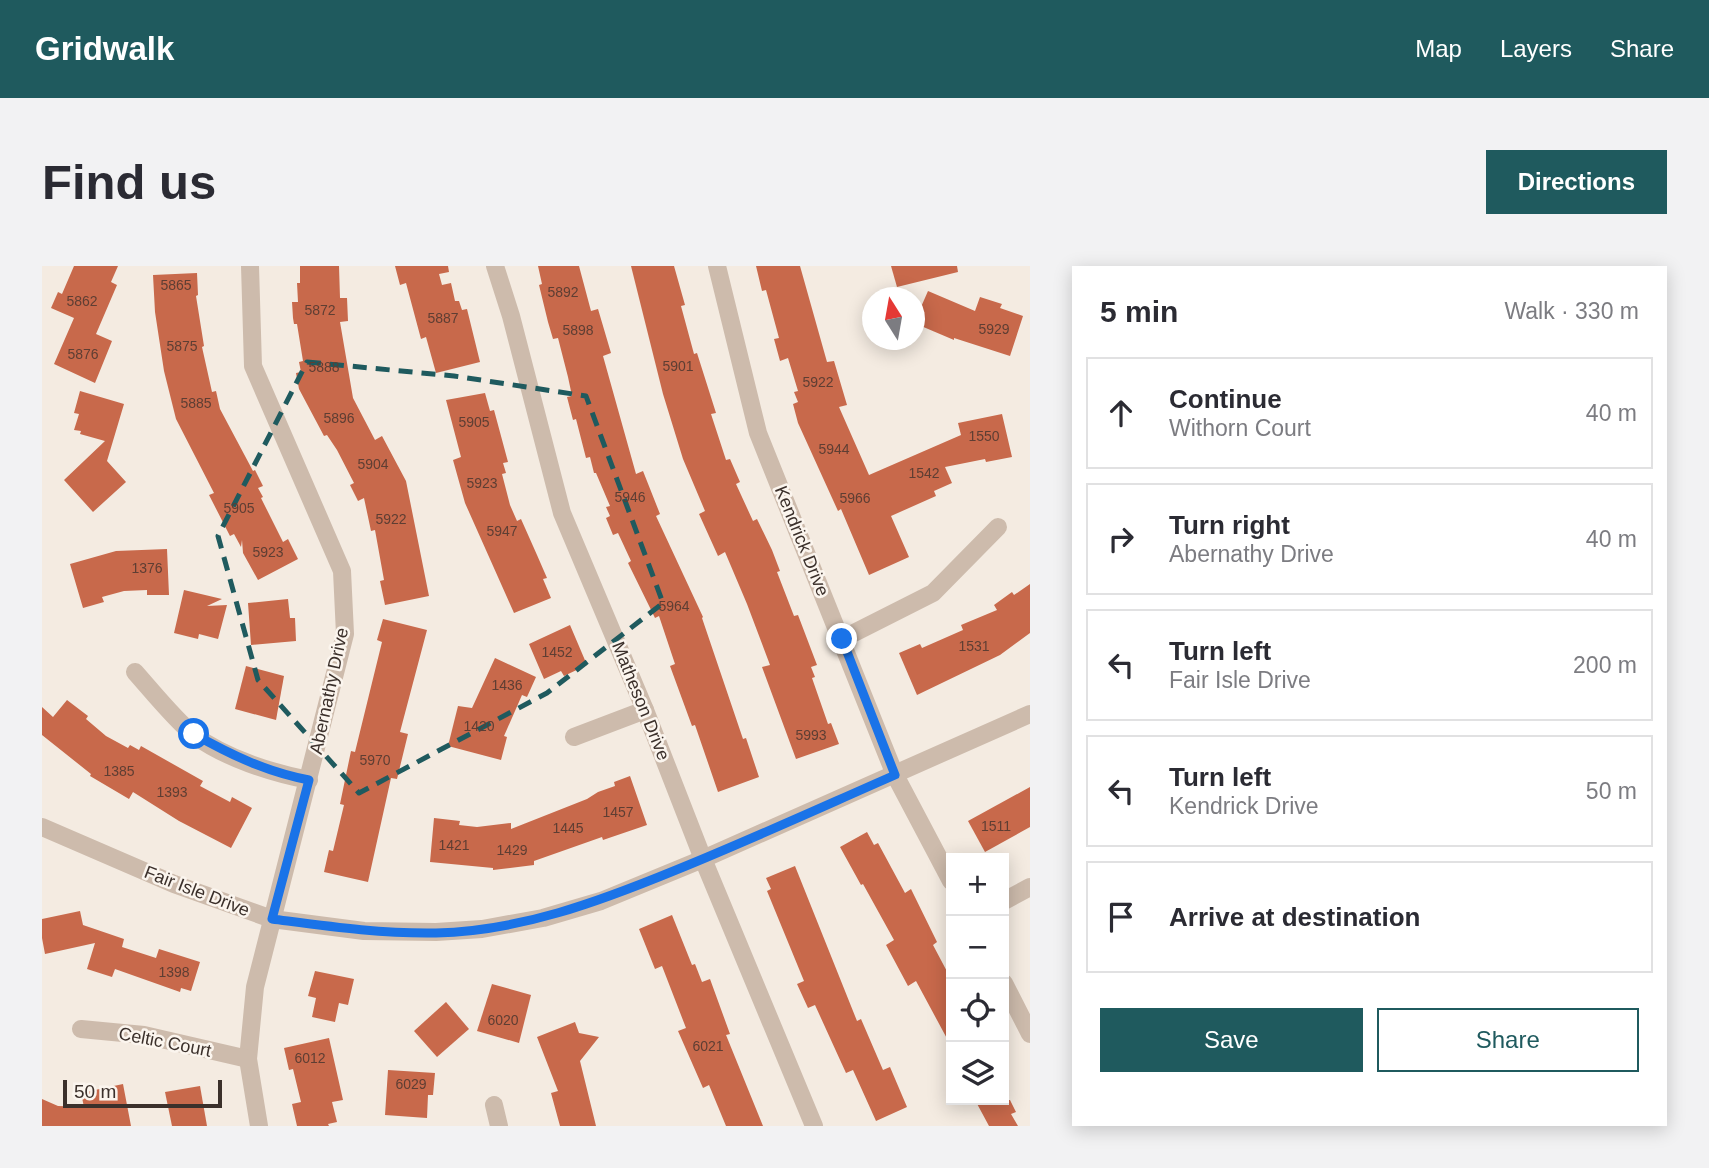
<!DOCTYPE html>
<html lang="en">
<head>
<meta charset="utf-8">
<style>
	body { margin:0; font-family:Arial,sans-serif; background:#f2f2f3; color:#2b2b33 }
	.controls { position:absolute; right:21px; bottom:21px; display:grid; overflow:hidden; border-radius:0px; box-shadow:0 4px 18px #0003 }
	.controls button { width:63px; height:63px; display:grid; place-items:center; padding:0; border:0; border-bottom:2px solid #e1e1e2; background:#fff; color:#2b2b33; font:35px sans-serif }
	.compass { position:absolute; left:820px; top:21px; width:63px; height:63px; border-radius:50%; background:#fff; box-shadow:0 4px 18px #0003; rotate:349deg }
	.scale { position:absolute; left:21px; bottom:18px; width:159px; box-sizing:border-box; padding-left:7px; border:4px solid #3b302b; border-top:0; font-size:19px; line-height:24px; white-space:nowrap; color:#3b302b; -webkit-text-stroke:5px #fbf5ee; paint-order:stroke }
	.stop { position:absolute; width:21px; height:21px; margin:-16px; border:5px solid #1a73e8; border-radius:50%; background:#fff }
	.stop.end { background:#1a73e8; border-color:#fff; box-shadow:0 2px 7px #0008 }
	.list { margin:0; padding:0; list-style:none }
	h2 { display:flex; justify-content:space-between; align-items:center; height:91px; margin:0; padding:0 28px; font-size:30px }
	h2 small { font-size:23px; font-weight:400; color:#7c7c81 }
	.list li { display:grid; grid-template-columns:46px 1fr auto; gap:21px; align-items:center; box-sizing:border-box; height:112px; margin:0 14px 14px; padding:0 14px; border:2px solid #e1e1e2; border-radius:0px }
	.list b { display:block; font-size:26px; white-space:nowrap }
	.list p { margin:0; font-size:23px; white-space:nowrap; color:#7c7c81 }
	.list em { font-size:23px; font-style:normal; color:#7c7c81 }
	.actions { display:flex; gap:14px; padding:21px 28px }
	.actions a { flex:1; padding:16px 0; border:2px solid #1f5a5e; border-radius:0px; text-align:center; font-size:24px; color:#1f5a5e }
	.actions .main { background:#1f5a5e; color:#fff }
	.icon { flex:none; width:38px; height:38px; fill:none; stroke:currentColor; stroke-width:2; stroke-linecap:round; stroke-linejoin:round }
	.map { position:relative; flex:none; width:988px; height:860px; overflow:hidden; border-radius:0px }
	header { display:flex; align-items:center; gap:42px; box-sizing:border-box; height:98px; padding:0 35px; background:#1f5a5e; color:#fff }
	header strong { font-size:33px }
	nav { display:flex; gap:38px; margin-inline-start:auto; font-size:24px }
	.intro { display:flex; align-items:center; justify-content:space-between; box-sizing:border-box; height:168px; padding:0 42px }
	h1 { margin:0; font-size:49px }
	.button { padding:18px 32px; border-radius:0px; background:#1f5a5e; color:#fff; font-size:24px; font-weight:700 }
	main { display:flex; gap:42px; padding:0 42px }
	aside { flex:1; background:#fff; border-radius:0px; box-shadow:0 4px 18px #0003 }
	.map>svg:first-child { display:block }
	.building { fill:#c8694b }
	.lines { fill:none; stroke-linecap:round; stroke-linejoin:round }
	.minor { stroke:#cdbbac; stroke-width:18 }
	.route { stroke:#1a73e8; stroke-width:9 }
	.marked { fill:none; stroke:#1f5a5e; stroke-width:5; stroke-dasharray:14 9; stroke-linejoin:round }
	.labels { text-anchor:middle; stroke-width:5; stroke-linejoin:round; paint-order:stroke }
	.number-label { font-size:14px; fill:#5e3e33 }
	.street-label { font-size:18px; fill:#3b302b; stroke:#fbf5ee }
</style>
</head>
<body>
<header>
<strong>Gridwalk</strong>
<nav><a>Map</a><a>Layers</a><a>Share</a></nav>
</header>
<div class="intro"><h1>Find us</h1><a class="button">Directions</a></div>
<main>
<div class="map">
<svg width="988" height="860" viewBox="0 0 988 860">
	<rect width="100%" height="100%" fill="#f4ebe1"/>
	<g class="building">
		<polygon points="32,0 76,0 69,16 75,19 54,68 70,75 53,117 12,98 32,52 9,42 16,26 20,28"/>
		<polygon points="258,0 297,0 298,32 305,32 306,55 298,56 311,132 333,174 340,170 364,215 387,330 343,339 338,315 342,314 333,264 329,265 322,232 316,235 308,219 312,217 295,184 285,169 282,170 257,123 254,107 259,106 257,96 261,95 255,58 252,58 251,52 250,36 256,36 255,17 258,17"/>
		<polygon points="353,0 406,0 407,6 397,8 400,19 409,17 413,35 417,35 420,44 425,43 438,96 394,107 384,71 379,73 364,17 358,19"/>
		<polygon points="496,0 537,0 549,45 556,43 569,87 561,90 594,208 601,205 618,248 614,250 661,351 660,352 701,473 704,472 717,511 676,526 653,459 650,460 628,400 633,398 617,350 613,352 586,297 589,295 576,267 571,269 564,252 568,250 564,241 568,240 554,207 552,207 548,191 544,192 534,153 531,154 525,131 530,130 526,111 516,72 511,73 506,56 497,19 500,18"/>
		<polygon points="589,0 632,0 643,39 639,40 652,88 655,87 674,147 669,148 684,194 688,193 698,216 694,218 711,255 715,253 730,284 738,305 735,306 752,350 756,349 775,399 769,401 773,411 770,412 786,458 789,457 797,478 754,493 720,401 728,399 705,338 683,286 676,290 657,248 663,245 641,193 621,128"/>
		<polygon points="714,0 758,0 785,96 792,95 805,139 797,141 827,209 919,169 916,157 960,148 970,191 944,196 943,193 903,201 910,217 892,225 894,230 849,250 867,291 827,309 799,243 796,245 756,157 751,138 756,136 752,126 756,125 746,92 738,95 732,73 737,72 724,24 720,25"/>
		<polygon points="849,0 915,0 916,6 855,21"/>
		<polygon points="155,7 156,29 154,30 162,80 160,81 170,126 174,125 178,143 211,205 213,204 221,220 216,222 221,231 219,232 241,276 246,273 256,293 216,314 201,287 200,274 199,281 192,268 188,270 167,229 172,227 134,153 122,105 113,46 111,9"/>
		<polygon points="886,25 933,45 938,31 960,38 958,42 981,50 968,90 912,72 912,74 872,57"/>
		<polygon points="38,125 82,138 65,195 84,216 51,246 22,214 63,175 38,168 39,165 32,164 37,148 32,147"/>
		<polygon points="443,127 448,145 452,144 466,196 461,197 464,207 460,208 468,239 475,255 479,253 495,289 505,312 501,313 509,332 472,347 423,237 411,194 419,191 404,134"/>
		<polygon points="125,283 127,329 105,329 105,324 82,325 60,331 62,336 41,342 28,298 74,285"/>
		<polygon points="988,318 988,367 958,389 875,429 857,387 878,378 880,382 921,364 919,359 955,344 952,339 970,326 972,329"/>
		<polygon points="142,324 180,333 165,340 185,339 176,373 157,368 156,373 132,367"/>
		<polygon points="246,333 248,352 253,352 254,375 209,379 206,337"/>
		<polygon points="341,353 385,364 358,466 366,468 355,513 349,512 326,616 282,606 287,584 291,585 302,539 298,538 309,485 313,486 340,376 335,374"/>
		<polygon points="528,359 545,399 522,410 519,405 502,413 487,378"/>
		<polygon points="453,392 494,411 485,431 480,429 462,470 465,471 459,494 406,480 416,440 430,442"/>
		<polygon points="204,400 242,410 234,454 193,443"/>
		<polygon points="25,434 46,450 44,453 64,470 86,482 88,479 97,484 99,480 161,515 158,520 188,536 190,531 210,542 189,582 137,555 91,526 87,533 48,510 49,508 0,469 0,441 11,451"/>
		<polygon points="588,510 605,559 561,574 560,571 492,595 492,599 451,604 451,602 388,596 392,552 418,555 417,559 435,561 469,557 469,563 545,533 556,526 573,520 572,516"/>
		<polygon points="988,521 988,561 943,586 926,555"/>
		<polygon points="825,566 832,579 836,577 863,627 869,623 895,676 891,679 909,713 909,780 874,715 866,720 844,679 852,674 821,618 819,619 798,581"/>
		<polygon points="753,600 815,755 819,753 841,804 848,801 865,841 834,855 811,804 804,807 773,739 766,742 755,718 762,715 725,625 729,623 724,612"/>
		<polygon points="38,645 41,659 82,673 80,681 114,692 117,683 158,696 149,725 139,722 138,726 73,703 70,711 45,703 53,677 3,688 0,672 0,653"/>
		<polygon points="630,649 650,699 653,698 660,716 668,713 688,768 684,769 721,860 684,860 667,819 661,822 636,765 644,762 620,700 613,703 597,663"/>
		<polygon points="273,705 312,713 306,739 297,737 293,756 270,751 274,732 266,730"/>
		<polygon points="450,718 489,729 477,777 435,765"/>
		<polygon points="404,736 427,763 395,791 372,765"/>
		<polygon points="533,756 537,767 557,771 538,795 554,860 518,860 509,827 516,825 495,771"/>
		<polygon points="287,772 301,834 290,836 295,856 286,858 287,860 255,860 250,838 259,836 251,803 247,804 242,782"/>
		<polygon points="346,804 393,807 391,829 386,829 385,852 343,849"/>
		<polygon points="81,818 89,860 0,860 0,833 16,840 42,841 39,827"/>
		<polygon points="158,820 165,860 130,860 123,826"/>
		<polygon points="933,834 968,834 974,846 969,848 976,860 947,860"/>
	</g>
	<g class="lines">
		<g class="minor">
			<polyline points="208,0 211,100 300,305 303,368 213,721 206,793 217,860"/>
			<polyline points="453,0 469,50 520,247 603,444 661,593 772,860"/>
			<polyline points="675,0 716,167 853,509 909,615"/>
			<polyline points="800,373 891,327 956,261"/>
			<path d="M93,406C109,424 134,455 152,469C183,492 230,507 267,514"/>
			<polyline points="532,471 603,444"/>
			<polyline points="0,561 132,618 230,653 322,665 394,666 440,663 501,652 559,635 661,593 988,448"/>
			<polyline points="962,635 988,621"/>
			<polyline points="962,717 988,768"/>
			<polyline points="39,763 102,769 206,793"/>
			<polyline points="452,839 457,860"/>
		</g>
	</g>
	<g class="lines">
		<path class="route" d="M152,468C189,489 225,506 267,514L230,653C284,660 338,668 394,667C478,665 556,636 634,604C708,574 780,541 853,509L800,373"/>
	</g>
	<path class="marked" d="M265,96L412,110L544,130L621,337L505,427L317,527L216,414L176,270Z"/>
	<g class="labels">
		<g class="number-label">
			<text x="134" y="24">5865</text>
			<text x="521" y="31">5892</text>
			<text x="40" y="40">5862</text>
			<text x="278" y="49">5872</text>
			<text x="401" y="57">5887</text>
			<text x="952" y="68">5929</text>
			<text x="536" y="69">5898</text>
			<text x="140" y="85">5875</text>
			<text x="41" y="93">5876</text>
			<text x="636" y="105">5901</text>
			<text x="282" y="106">5888</text>
			<text x="776" y="121">5922</text>
			<text x="154" y="142">5885</text>
			<text x="297" y="157">5896</text>
			<text x="432" y="161">5905</text>
			<text x="942" y="175">1550</text>
			<text x="792" y="188">5944</text>
			<text x="331" y="203">5904</text>
			<text x="882" y="212">1542</text>
			<text x="440" y="222">5923</text>
			<text x="588" y="236">5946</text>
			<text x="813" y="237">5966</text>
			<text x="197" y="247">5905</text>
			<text x="349" y="258">5922</text>
			<text x="460" y="270">5947</text>
			<text x="226" y="291">5923</text>
			<text x="105" y="307">1376</text>
			<text x="632" y="345">5964</text>
			<text x="932" y="385">1531</text>
			<text x="515" y="391">1452</text>
			<text x="465" y="424">1436</text>
			<text x="437" y="465">1420</text>
			<text x="769" y="474">5993</text>
			<text x="333" y="499">5970</text>
			<text x="77" y="510">1385</text>
			<text x="130" y="531">1393</text>
			<text x="576" y="551">1457</text>
			<text x="954" y="565">1511</text>
			<text x="526" y="567">1445</text>
			<text x="412" y="584">1421</text>
			<text x="470" y="589">1429</text>
			<text x="132" y="711">1398</text>
			<text x="461" y="759">6020</text>
			<text x="666" y="785">6021</text>
			<text x="268" y="797">6012</text>
			<text x="369" y="823">6029</text>
		</g>
		<g class="street-label">
			<text transform="translate(760 275) rotate(68)" y="6">Kendrick Drive</text>
			<text transform="translate(287 425) rotate(-78)" y="6">Abernathy Drive</text>
			<text transform="translate(599 435) rotate(68)" y="6">Matheson Drive</text>
			<text transform="translate(155 625) rotate(21)" y="6">Fair Isle Drive</text>
			<text transform="translate(123 776) rotate(11)" y="6">Celtic Court</text>
		</g>
	</g>
</svg>
<div class="controls">
<button>+</button>
<button>−</button>
<button><svg class="icon" aria-label="locate" viewBox="0 0 24 24"><circle cx="12" cy="12" r="6"/><path d="M12 2v4M12 18v4M2 12h4M18 12h4"/></svg></button>
<button><svg class="icon" aria-label="layers" viewBox="0 0 24 24"><path d="M12 4l9 5-9 5-9-5zM3 14l9 5 9-5"/></svg></button>
</div>
<svg class="compass" viewBox="-18 -18 36 36"><path d="M0-13l5 13h-10z" fill="#e53935"/><path d="M0 13l5-13h-10z" fill="#7c7c81"/></svg>
<div class="scale">50 m</div>
<div class="stop" style="left:152px;top:468px"></div>
<div class="stop end" style="left:800px;top:373px"></div>
</div>
<aside>
<h2>5 min<small>Walk · 330 m</small></h2>
<ul class="list">
<li><svg class="icon" aria-label="ahead" viewBox="0 0 24 24"><path d="M12 20V5M6 11l6-6 6 6"/></svg><div><b>Continue</b><p>Withorn Court</p></div><em>40 m</em></li>
<li><svg class="icon" aria-label="right" viewBox="0 0 24 24"><path d="M7 20v-9h11M14 6l5 5-5 5"/></svg><div><b>Turn right</b><p>Abernathy Drive</p></div><em>40 m</em></li>
<li><svg class="icon" aria-label="left" viewBox="0 0 24 24"><path d="M17 20v-9H6M10 6l-5 5 5 5"/></svg><div><b>Turn left</b><p>Fair Isle Drive</p></div><em>200 m</em></li>
<li><svg class="icon" aria-label="left" viewBox="0 0 24 24"><path d="M17 20v-9H6M10 6l-5 5 5 5"/></svg><div><b>Turn left</b><p>Kendrick Drive</p></div><em>50 m</em></li>
<li><svg class="icon" aria-label="arrive" viewBox="0 0 24 24"><path d="M6 21V4h12l-3 4 3 4H6"/></svg><div><b>Arrive at destination</b></div></li>
</ul>
<div class="actions"><a class="main">Save</a><a>Share</a></div>
</aside>
</main>
</body>
</html>
